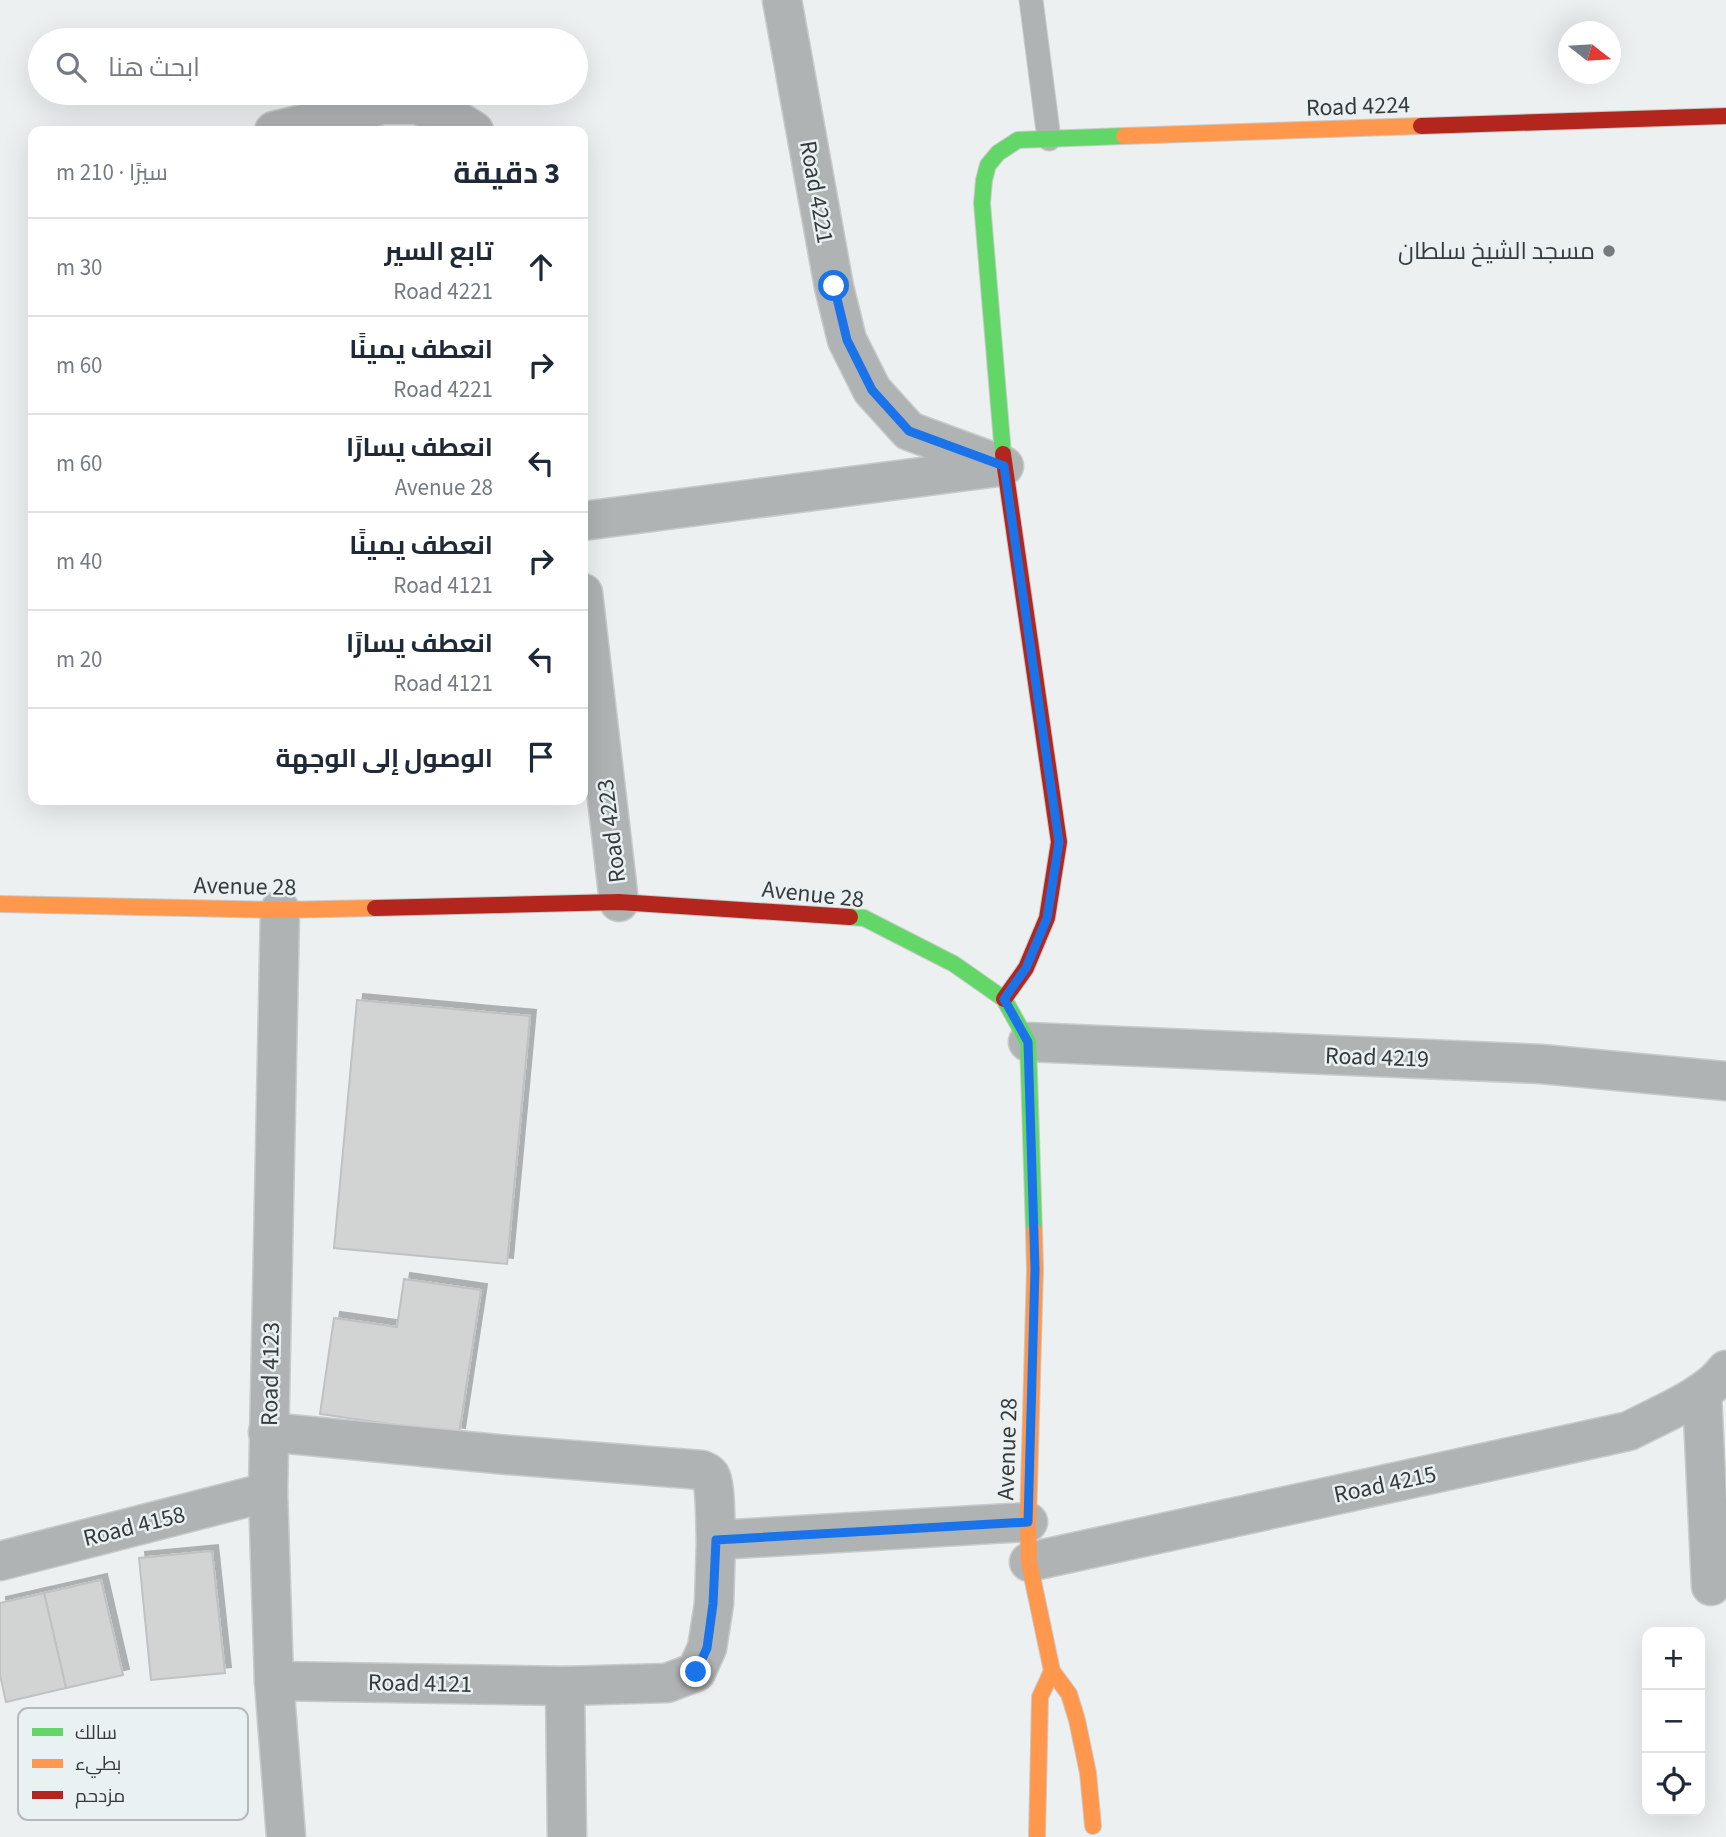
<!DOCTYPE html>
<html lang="ar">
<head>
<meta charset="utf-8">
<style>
	body { margin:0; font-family:"Source Sans 3",Cairo,sans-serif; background:#f2f2f3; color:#1f2937; direction:rtl }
	.controls { position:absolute; right:21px; bottom:21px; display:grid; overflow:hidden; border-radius:14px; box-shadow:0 7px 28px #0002 }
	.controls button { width:63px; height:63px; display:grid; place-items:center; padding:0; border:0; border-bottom:2px solid #e0e1e3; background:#fff; color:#1f2937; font:35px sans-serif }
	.compass { position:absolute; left:1558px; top:21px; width:63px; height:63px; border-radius:50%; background:#fff; box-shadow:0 7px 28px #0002; rotate:107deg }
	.stop { position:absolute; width:21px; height:21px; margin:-16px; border:5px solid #1a73e8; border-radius:50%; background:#fff }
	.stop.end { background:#1a73e8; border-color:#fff; box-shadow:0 2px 7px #0008 }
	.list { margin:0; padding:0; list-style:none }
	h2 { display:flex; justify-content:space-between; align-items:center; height:91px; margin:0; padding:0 28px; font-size:30px }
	h2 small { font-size:23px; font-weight:400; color:#747a83 }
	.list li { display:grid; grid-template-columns:46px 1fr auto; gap:21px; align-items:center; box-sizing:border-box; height:98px; padding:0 28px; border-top:2px solid #e0e1e3 }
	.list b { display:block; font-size:26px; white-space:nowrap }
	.list p { margin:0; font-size:23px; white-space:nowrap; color:#747a83 }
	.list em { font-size:23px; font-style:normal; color:#747a83 }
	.icon { flex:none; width:38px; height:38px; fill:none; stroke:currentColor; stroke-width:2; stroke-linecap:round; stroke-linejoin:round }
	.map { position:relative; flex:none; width:1726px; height:1837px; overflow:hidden; direction:ltr }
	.search { position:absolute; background:#fff; box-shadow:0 7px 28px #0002; left:28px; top:28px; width:560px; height:77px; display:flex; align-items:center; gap:18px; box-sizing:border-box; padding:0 24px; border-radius:38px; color:#747a83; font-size:26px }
	.panel { position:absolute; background:#fff; box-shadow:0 7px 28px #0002; left:28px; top:126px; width:560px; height:679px; border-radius:14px; direction:rtl }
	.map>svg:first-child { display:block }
	.building { fill:#d2d4d4; stroke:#bfc2c2; stroke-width:2; filter:url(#shadow) }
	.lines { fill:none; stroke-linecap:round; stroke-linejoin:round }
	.lane-casing { stroke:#c9cbcb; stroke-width:25 }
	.street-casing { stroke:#c9cbcb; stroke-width:41 }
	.fast-casing { stroke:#c9cbcb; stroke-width:18 }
	.slow-casing { stroke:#c9cbcb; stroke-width:18 }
	.jam-casing { stroke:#c9cbcb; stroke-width:18 }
	.lane { stroke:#b0b3b3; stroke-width:23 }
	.street { stroke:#b0b3b3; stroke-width:38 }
	.fast { stroke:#63d668; stroke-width:16 }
	.slow { stroke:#ff974d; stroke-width:16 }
	.jam { stroke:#b3261e; stroke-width:16 }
	.route { stroke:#1a73e8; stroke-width:9 }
	.poi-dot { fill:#767a7a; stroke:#eaf1f2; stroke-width:2.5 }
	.labels { text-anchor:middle; stroke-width:5; stroke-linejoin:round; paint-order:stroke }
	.street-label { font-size:24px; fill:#373a3b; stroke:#eaf1f2 }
	.poi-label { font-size:24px; fill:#373a3b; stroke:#eaf1f2; text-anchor:end }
	.key { fill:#eaf1f2; stroke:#b4babb; stroke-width:2 }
	.key-label { font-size:19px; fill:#373a3b }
</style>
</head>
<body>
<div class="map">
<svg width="1726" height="1837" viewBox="0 0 1726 1837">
	<defs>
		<filter id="shadow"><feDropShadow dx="6" dy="-6" stdDeviation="0" flood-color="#0004"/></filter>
	</defs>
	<rect width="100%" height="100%" fill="#ecf0f0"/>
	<g class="building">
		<polygon points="357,1000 530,1016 507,1264 334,1248"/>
		<polygon points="404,1279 481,1290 459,1434 320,1414 334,1318 397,1327"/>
		<polygon points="212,1551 225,1673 151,1680 139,1558"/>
		<polygon points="101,1580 123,1675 66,1688 44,1593"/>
		<polygon points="44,1593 66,1688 6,1702 0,1675 0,1603"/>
	</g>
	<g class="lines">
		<g class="lane-casing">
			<polyline id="lane" points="1031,0 1049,139"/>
		</g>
		<g class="street-casing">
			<g id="street">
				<polyline points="782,0 834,287 847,340 872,390 909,431 1004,466"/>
				<polyline points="274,131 382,105 416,105 449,115 474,131"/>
				<polyline points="583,521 998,467"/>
				<polyline points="583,593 619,902"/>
				<polyline points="280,910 268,1492 274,1681 286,1837"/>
				<polyline points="1028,1042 1541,1064 1726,1081"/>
				<polyline points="1702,1394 1711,1586"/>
				<path d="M268,1432L508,1455L702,1470C706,1472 709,1472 711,1477C716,1489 715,1525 716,1540"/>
				<polyline points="0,1561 268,1492"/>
				<path d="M1029,1562L1629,1431C1657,1416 1708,1396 1726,1370"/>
				<polyline points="274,1681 565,1686 667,1683 696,1672 707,1648 714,1604 716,1540 1028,1522"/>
				<polyline points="565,1686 567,1837"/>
			</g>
		</g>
		<g class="fast-casing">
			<g id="fast">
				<polyline points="1003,454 982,203 984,180 988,165 998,153 1018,140 1124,136"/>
				<polyline points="850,917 864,918 954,964 1004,999 1028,1042 1034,1231"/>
			</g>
		</g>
		<g class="slow-casing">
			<g id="slow">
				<polyline points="1124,136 1421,126"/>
				<polyline points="0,904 280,910 375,908"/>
				<polyline points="1034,1231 1035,1269 1028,1522 1029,1562 1052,1671 1069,1694 1077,1720 1088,1773 1093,1826"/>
				<polyline points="1037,1837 1040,1697 1052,1671"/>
			</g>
		</g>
		<g class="jam-casing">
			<g id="jam">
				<polyline points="1421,126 1726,116"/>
				<polyline points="1003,454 1059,842 1047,918 1026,968 1004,999"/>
				<polyline points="375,908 619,902 850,917"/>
			</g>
		</g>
		<use href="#lane" class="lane"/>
		<use href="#street" class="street"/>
		<use href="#fast" class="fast"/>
		<use href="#slow" class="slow"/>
		<use href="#jam" class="jam"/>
	</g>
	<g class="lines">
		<polyline class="route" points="696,1672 707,1648 713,1604 716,1540 1028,1522 1035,1269 1028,1042 1004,999 1026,968 1047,918 1059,842 1004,466 909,431 872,390 847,340 834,286"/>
	</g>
	<circle class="poi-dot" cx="1609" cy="251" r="7"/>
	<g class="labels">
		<g class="street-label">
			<text transform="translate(1358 106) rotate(-2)" y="8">Road 4224</text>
			<text transform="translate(817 192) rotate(80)" y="8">Road 4221</text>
			<text transform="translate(611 831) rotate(-97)" y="8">Road 4223</text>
			<text transform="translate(245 886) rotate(1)" y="8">Avenue 28</text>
			<text transform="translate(813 894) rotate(6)" y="8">Avenue 28</text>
			<text transform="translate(1377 1057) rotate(2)" y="8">Road 4219</text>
			<text transform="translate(270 1374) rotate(-89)" y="8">Road 4123</text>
			<text transform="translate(1007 1449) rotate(-88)" y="8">Avenue 28</text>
			<text transform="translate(1385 1484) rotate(-12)" y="8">Road 4215</text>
			<text transform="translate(134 1526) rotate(-14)" y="8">Road 4158</text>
			<text transform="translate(420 1683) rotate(1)" y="8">Road 4121</text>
		</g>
		<g class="poi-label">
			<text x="1595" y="259">مسجد الشيخ سلطان</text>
		</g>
	</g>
	<rect x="18" y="1708" width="230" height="112" rx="10" class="key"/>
	<rect x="32" y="1728" width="31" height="8" fill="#63d668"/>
	<rect x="32" y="1759" width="31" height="9" fill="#ff974d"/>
	<rect x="32" y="1791" width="31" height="8" fill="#b3261e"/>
	<g class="key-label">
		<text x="75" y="1739">سالك</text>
		<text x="75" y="1770">بطيء</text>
		<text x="75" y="1802">مزدحم</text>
	</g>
</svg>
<div class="controls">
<button>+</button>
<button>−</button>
<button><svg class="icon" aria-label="locate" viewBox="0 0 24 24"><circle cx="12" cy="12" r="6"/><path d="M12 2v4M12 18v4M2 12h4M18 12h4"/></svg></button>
</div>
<svg class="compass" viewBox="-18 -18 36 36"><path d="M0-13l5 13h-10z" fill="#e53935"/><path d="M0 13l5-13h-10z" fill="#747a83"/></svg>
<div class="stop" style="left:834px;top:286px"></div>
<div class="stop end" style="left:696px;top:1672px"></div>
<div class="search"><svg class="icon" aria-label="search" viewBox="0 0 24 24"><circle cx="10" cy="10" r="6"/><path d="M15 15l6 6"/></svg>ابحث هنا</div>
<section class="panel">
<h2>3 دقيقة<small>سيرًا · 210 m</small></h2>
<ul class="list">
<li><svg class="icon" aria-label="ahead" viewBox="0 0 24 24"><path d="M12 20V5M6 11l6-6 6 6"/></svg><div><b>تابع السير</b><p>Road 4221</p></div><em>30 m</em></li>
<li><svg class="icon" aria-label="right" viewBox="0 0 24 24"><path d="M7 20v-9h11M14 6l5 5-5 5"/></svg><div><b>انعطف يمينًا</b><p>Road 4221</p></div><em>60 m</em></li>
<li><svg class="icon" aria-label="left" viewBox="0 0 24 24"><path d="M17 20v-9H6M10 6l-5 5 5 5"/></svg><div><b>انعطف يسارًا</b><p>Avenue 28</p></div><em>60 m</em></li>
<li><svg class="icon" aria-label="right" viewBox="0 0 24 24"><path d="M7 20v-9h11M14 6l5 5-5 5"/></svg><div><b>انعطف يمينًا</b><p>Road 4121</p></div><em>40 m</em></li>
<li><svg class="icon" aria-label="left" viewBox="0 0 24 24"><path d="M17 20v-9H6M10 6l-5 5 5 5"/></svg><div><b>انعطف يسارًا</b><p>Road 4121</p></div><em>20 m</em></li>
<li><svg class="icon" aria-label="arrive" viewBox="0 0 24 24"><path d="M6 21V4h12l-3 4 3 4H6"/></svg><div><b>الوصول إلى الوجهة</b></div></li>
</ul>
</section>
</div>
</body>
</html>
